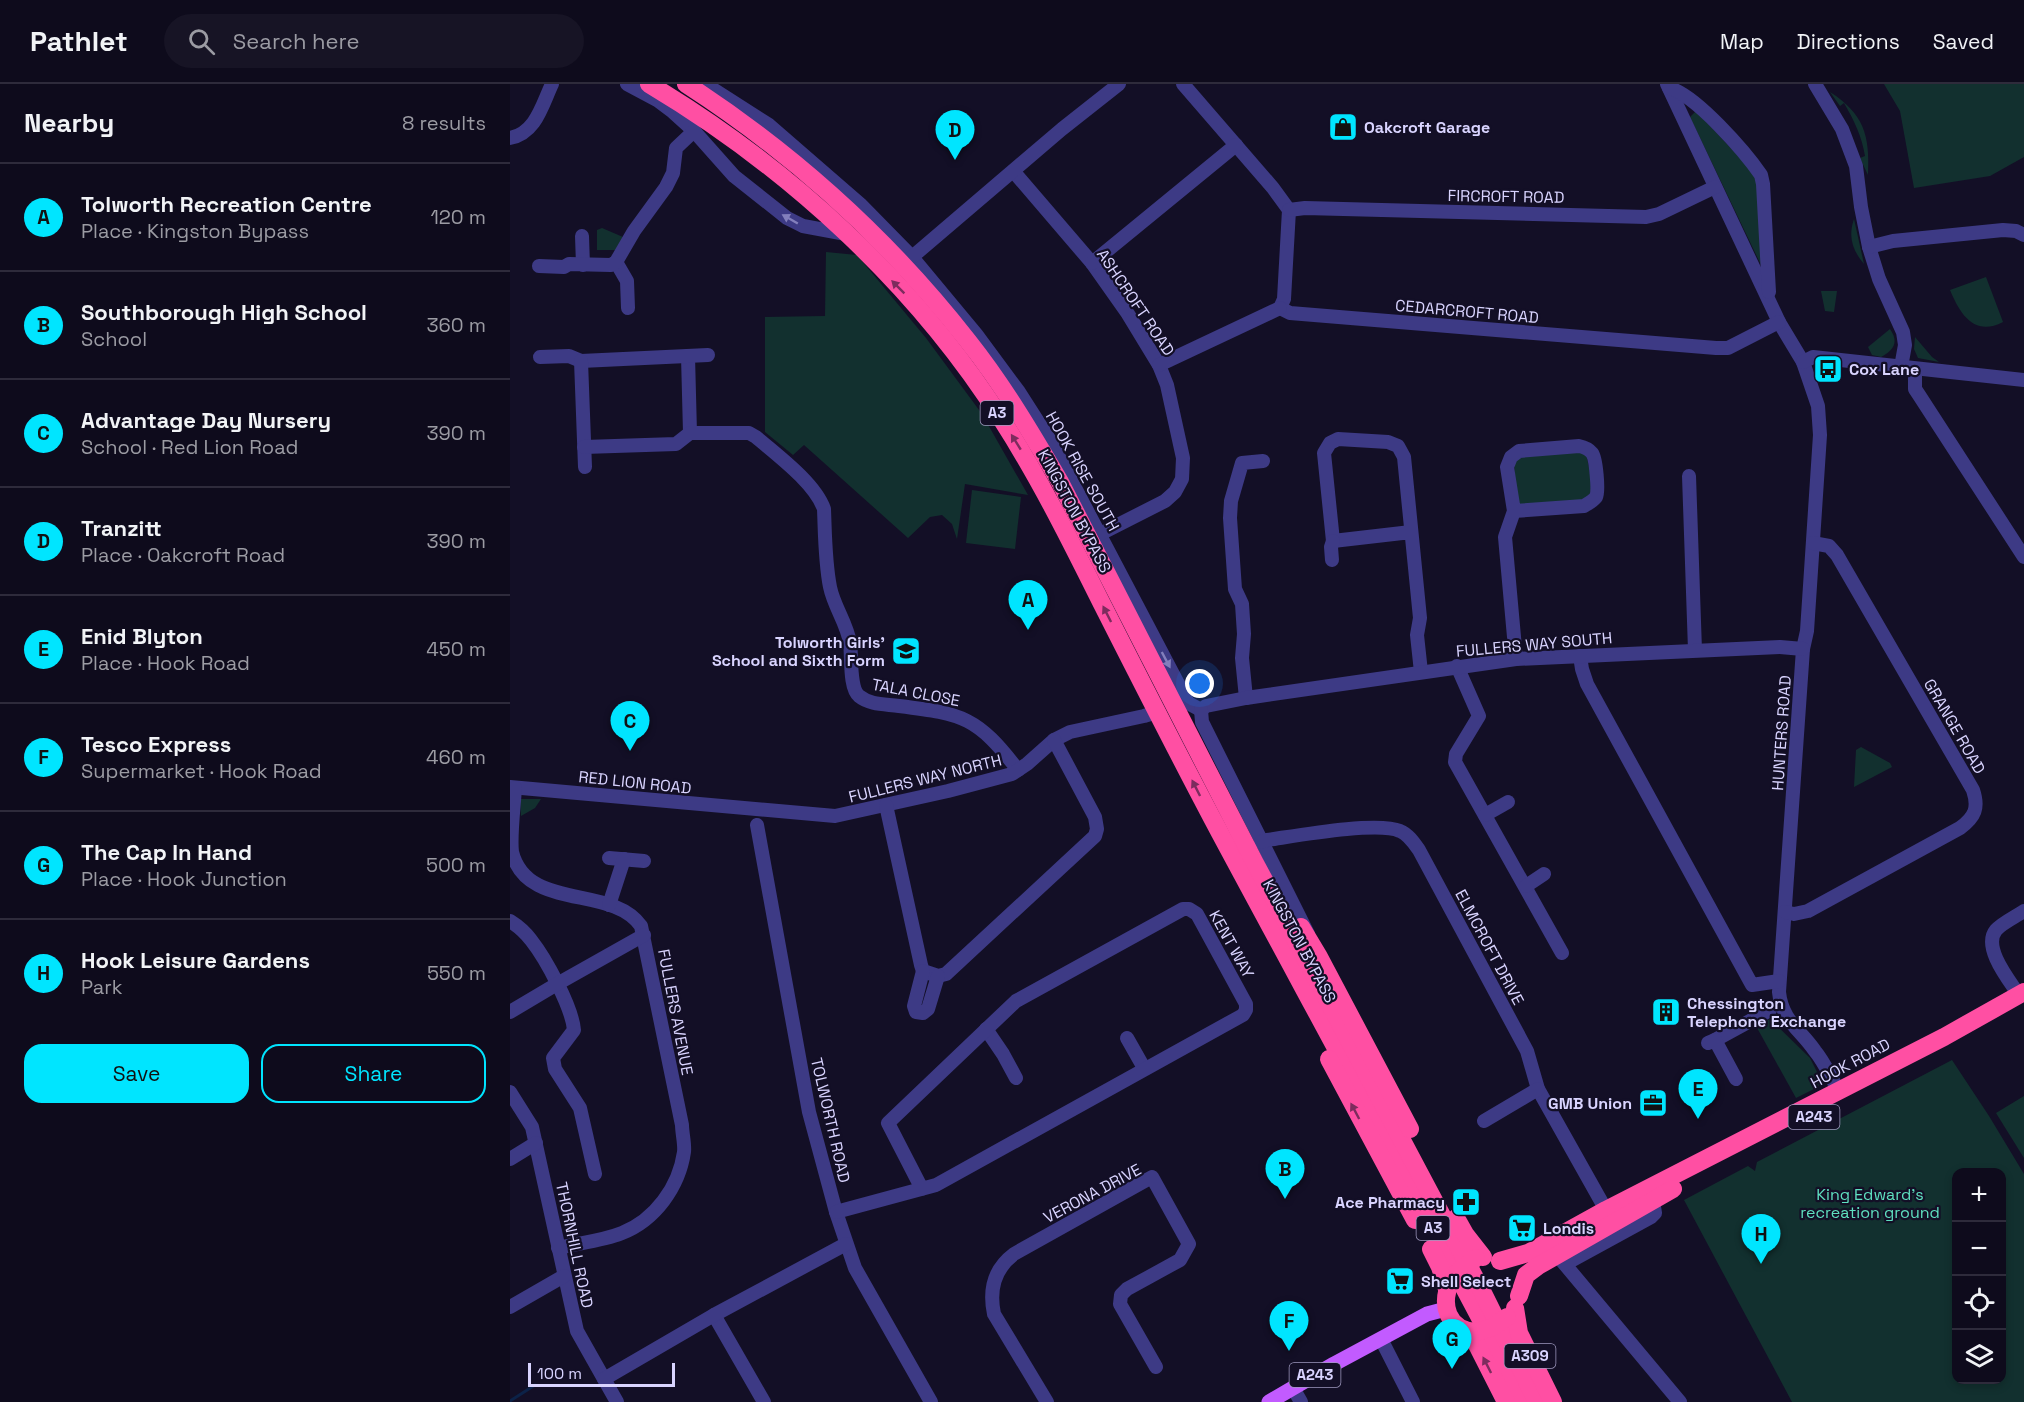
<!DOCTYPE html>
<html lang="en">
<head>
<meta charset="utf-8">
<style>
	body { margin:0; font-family:"Space Grotesk",sans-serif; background:#171425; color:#f1f3f6 }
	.controls { position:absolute; right:18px; bottom:18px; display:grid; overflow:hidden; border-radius:12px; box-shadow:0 3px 9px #0003 }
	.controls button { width:54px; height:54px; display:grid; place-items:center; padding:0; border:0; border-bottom:2px solid #2e2b3b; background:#0e0b1c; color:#f1f3f6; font:30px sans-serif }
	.scale { position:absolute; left:18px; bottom:15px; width:147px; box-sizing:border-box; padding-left:6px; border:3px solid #d9d4ff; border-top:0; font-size:16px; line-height:21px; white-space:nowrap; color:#d9d4ff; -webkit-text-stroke:4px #130f26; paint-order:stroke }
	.you { position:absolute; left:690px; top:600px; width:21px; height:21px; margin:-15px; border:4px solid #fff; border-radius:50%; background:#1a73e8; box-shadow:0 0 0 9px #1a73e833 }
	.badge { display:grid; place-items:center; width:39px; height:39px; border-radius:50%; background:#00e5ff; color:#111; font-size:20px; font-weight:700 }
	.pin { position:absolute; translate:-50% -50px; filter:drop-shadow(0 2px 3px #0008) }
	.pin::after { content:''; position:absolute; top:32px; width:21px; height:18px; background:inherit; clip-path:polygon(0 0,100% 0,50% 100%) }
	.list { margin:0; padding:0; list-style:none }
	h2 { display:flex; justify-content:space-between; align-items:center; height:78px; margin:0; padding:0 24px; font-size:26px }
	h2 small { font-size:20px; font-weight:400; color:#9b9ba3 }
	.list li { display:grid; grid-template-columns:39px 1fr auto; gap:18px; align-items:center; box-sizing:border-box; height:108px; padding:0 24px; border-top:2px solid #2e2b3b }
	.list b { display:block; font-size:22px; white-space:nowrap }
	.list p { margin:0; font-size:20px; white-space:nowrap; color:#9b9ba3 }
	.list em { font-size:20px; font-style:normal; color:#9b9ba3 }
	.actions { display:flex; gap:12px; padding:18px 24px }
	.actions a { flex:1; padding:14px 0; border:2px solid #00e5ff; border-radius:18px; text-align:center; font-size:21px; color:#00e5ff }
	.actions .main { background:#00e5ff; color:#111 }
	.icon { flex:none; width:33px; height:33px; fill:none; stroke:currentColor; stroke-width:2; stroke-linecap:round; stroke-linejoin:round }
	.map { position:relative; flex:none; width:1514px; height:1318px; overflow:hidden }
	header { display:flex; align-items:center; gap:36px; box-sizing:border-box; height:84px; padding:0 30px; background:#0e0b1c; border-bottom:2px solid #2e2b3b }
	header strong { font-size:28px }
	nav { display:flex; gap:33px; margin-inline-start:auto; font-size:21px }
	.search { width:420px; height:54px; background:#171425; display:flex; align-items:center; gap:15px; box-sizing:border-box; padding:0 21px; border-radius:33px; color:#9b9ba3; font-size:22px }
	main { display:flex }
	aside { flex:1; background:#0e0b1c }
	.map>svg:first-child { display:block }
	.green { fill:#12302f; fill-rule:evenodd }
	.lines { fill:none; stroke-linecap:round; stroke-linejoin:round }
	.stream { stroke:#0c2248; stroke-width:3 }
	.minor { stroke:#3d3a85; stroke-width:14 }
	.major { stroke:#c25bff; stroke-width:15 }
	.highway { stroke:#ff4fa3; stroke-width:18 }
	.highway-bridge { stroke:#ff4fa3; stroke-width:18 }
	.oneway { fill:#837fbc }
	.oneway2 { fill:#7d2c5e }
	.labels { text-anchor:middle; stroke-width:4.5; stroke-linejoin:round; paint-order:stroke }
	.shield { fill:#130f26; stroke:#9e99be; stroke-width:1.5 }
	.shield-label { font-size:15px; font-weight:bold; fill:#d9d4ff }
	.poi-label { font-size:16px; font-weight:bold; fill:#d9d4ff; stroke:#130f26; text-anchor:start }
	.street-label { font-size:16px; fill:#d9d4ff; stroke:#130f26 }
	.park-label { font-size:16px; fill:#5fe0c0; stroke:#130f26 }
</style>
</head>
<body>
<header>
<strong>Pathlet</strong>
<div class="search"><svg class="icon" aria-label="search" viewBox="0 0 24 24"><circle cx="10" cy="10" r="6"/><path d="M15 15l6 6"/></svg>Search here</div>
<nav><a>Map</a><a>Directions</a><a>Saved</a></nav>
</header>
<main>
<aside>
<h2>Nearby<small>8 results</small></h2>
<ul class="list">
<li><span class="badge">A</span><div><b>Tolworth Recreation Centre</b><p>Place · Kingston Bypass</p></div><em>120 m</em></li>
<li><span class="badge">B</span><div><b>Southborough High School</b><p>School</p></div><em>360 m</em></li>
<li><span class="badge">C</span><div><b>Advantage Day Nursery</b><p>School · Red Lion Road</p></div><em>390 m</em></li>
<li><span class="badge">D</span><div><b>Tranzitt</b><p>Place · Oakcroft Road</p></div><em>390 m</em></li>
<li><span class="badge">E</span><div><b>Enid Blyton</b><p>Place · Hook Road</p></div><em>450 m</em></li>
<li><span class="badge">F</span><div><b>Tesco Express</b><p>Supermarket · Hook Road</p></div><em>460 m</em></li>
<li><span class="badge">G</span><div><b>The Cap In Hand</b><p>Place · Hook Junction</p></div><em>500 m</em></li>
<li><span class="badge">H</span><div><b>Hook Leisure Gardens</b><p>Park</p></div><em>550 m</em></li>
</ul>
<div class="actions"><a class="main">Save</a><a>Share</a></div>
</aside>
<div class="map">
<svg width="1514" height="1318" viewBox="0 0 1514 1318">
	<rect width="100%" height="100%" fill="#130f26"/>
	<g class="green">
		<polygon points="1374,0 1514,0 1514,73 1480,92 1404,104 1390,27"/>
		<path d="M1320,8C1354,30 1360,51 1358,91L1350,74L1355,72C1352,53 1344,36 1334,19L1330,22Z"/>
		<polygon points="1186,27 1247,92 1252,183 1180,33"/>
		<path d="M1344,135L1354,180C1342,166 1338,152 1344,135Z"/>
		<polygon points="92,144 113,153 107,166 87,166 87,146"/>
		<polygon points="316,168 347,171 416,254 472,330 518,411 455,400 447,455 442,440 432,431 420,433 398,454 294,361 283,371 255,348 255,233 315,232"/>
		<path d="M1476,193L1493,238C1464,253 1450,230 1440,206Z"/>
		<polygon points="1311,207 1327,207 1324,228 1315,227"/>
		<path d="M1380,245C1389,258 1384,266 1371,273L1362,271L1358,263Z"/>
		<polygon points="1405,253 1422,273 1429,278 1408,274 1404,265"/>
		<polygon points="1071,366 1076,369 1083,404 1077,414 1071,417 1010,421 1006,418 1004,379 1010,372"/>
		<polygon points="462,406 511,413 505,465 456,459"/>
		<polygon points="1351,663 1380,679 1382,683 1344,703 1346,666"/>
		<polygon points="10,715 31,715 25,724 11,732"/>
		<polygon points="1260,935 1300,974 1312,998 1308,1003 1286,1014 1246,942"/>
		<path d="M1442,976L1479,1032L1514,1090V1318H1282L1174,1116L1238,1082L1245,1087L1247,1078ZM1492,1088V1296H1446V1088Z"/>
		<polygon points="1514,1012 1514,1074 1486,1029"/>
	</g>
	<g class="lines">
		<polyline class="stream" points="0,1317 25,1301"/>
		<g class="minor">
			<polyline points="117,0 147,16 163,28 184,47 224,92 277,134 293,142 336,150"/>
			<polyline points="195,0 259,41 350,120 402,173 466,250 509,308 541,358 674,611 678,619 691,626"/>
			<polyline points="673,0 763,104 779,126 774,215 770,224"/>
			<path d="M1157,0L1269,238L1293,278L1308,322L1310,351L1297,547L1293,565L1269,908C1272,937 1290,945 1305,967C1315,979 1321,994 1329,1007"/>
			<polyline points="1305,0 1332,45 1346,82 1351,123 1359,163 1369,195 1393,248 1395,261 1391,283"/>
			<path d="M1159,4C1185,10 1236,69 1251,91L1253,100L1259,208"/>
			<path d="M0,54C26,49 32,21 42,0"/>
			<polyline points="504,88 582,179 618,230 649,281 657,301 673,374 672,395 665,408 655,417 590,450"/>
			<polyline points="779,126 795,124 1136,133 1149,130 1205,103"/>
			<polyline points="72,152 73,181"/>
			<polyline points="1359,163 1383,157 1493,146 1506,147 1514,151"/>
			<polyline points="402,173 552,45 609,0"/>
			<polyline points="106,178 117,197 118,224"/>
			<polyline points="582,179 726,61"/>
			<polyline points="29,182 54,183 59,180 101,181 106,178 124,147 156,103 163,89 166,64 184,47"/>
			<polyline points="770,224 780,229 1206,264 1218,264 1269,238"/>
			<polyline points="178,272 180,349"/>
			<polyline points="30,273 59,272 71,277 198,271"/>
			<polyline points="71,277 75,383"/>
			<polyline points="1293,278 1303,273 1514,296"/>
			<polyline points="649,281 770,224"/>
			<polyline points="1405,285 1405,305 1409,311 1514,473"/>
			<path d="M74,363L166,360L180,349H239L246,353C267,371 305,399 314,425C315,450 315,478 320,503C324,523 337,539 340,559C342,572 339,604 349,612C360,621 375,620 389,622C454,630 467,633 508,686"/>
			<polyline points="1179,392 1185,566"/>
			<path d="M1004,427L1074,422C1079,419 1083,417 1086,413C1089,407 1086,374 1082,369C1078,364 1074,363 1069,362L1009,367L1001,373L997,383L1004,427L995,453L1006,575"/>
			<polyline points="901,448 823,457 814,369 820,359 828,355 878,358 888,362 894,373 910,534 907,551 911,588"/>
			<polyline points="822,476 821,463 823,457"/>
			<polyline points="1070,572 1072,585 1077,600 1242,901 1269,897"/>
			<polyline points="947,582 969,632 946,670 945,678 1052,869"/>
			<polyline points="736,614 732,574 734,550 732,520 725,505 720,434 721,417 732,379 753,377"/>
			<polyline points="691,626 696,622 736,614 1006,575 1270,563 1293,565"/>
			<polyline points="691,626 692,638 798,850"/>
			<polyline points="0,703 325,732 438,707 502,690 517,680 544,656 560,648 634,632 647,628"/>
			<path d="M5,704C4,721 0,752 2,768C17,828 102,800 131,842L172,1041C172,1049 175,1060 174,1068C169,1103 145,1136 112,1149C92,1157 69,1159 48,1164"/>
			<polyline points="376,721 411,881 413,887 428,892 436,890 585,752 587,745 585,733 544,656"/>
			<polyline points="975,731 998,718"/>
			<polyline points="247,741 299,1028 326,1128 345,1184 421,1318"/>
			<path d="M751,758L757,756C785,752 867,737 890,747C898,750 904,759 909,766L1017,967L1028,1005L1096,1126"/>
			<polyline points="99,774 134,777"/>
			<polyline points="1016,802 1034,790"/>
			<polyline points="99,821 114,775"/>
			<path d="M1275,828L1284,830L1298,827L1450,744C1465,733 1469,724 1463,706L1327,471L1319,462L1303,459"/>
			<path d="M0,837C8,842 15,848 21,856C36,875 62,923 64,946L43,974L45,985L70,1024L85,1090"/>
			<polyline points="413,887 404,922 406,928 413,929 418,925 428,892"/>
			<path d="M1509,911C1499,896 1472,863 1486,846C1492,839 1505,833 1514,827"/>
			<polyline points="0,928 47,900 134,851"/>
			<polyline points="476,945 493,970 506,994"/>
			<polyline points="617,954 634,984"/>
			<polyline points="1205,956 1260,926"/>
			<polyline points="1198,959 1205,956 1226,995"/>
			<polyline points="0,1008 22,1043 67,1247 107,1318"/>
			<polyline points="974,1037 1028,1005"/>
			<polyline points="0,1075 26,1059"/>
			<polyline points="326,1128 426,1101 733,931 736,926 736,920 687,830 679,825 673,825 506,917 378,1039 412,1105"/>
			<polyline points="1047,1171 1170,1318"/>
			<polyline points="1055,1180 1141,1133 1145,1129 1143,1117"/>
			<polyline points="0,1223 54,1192"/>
			<polyline points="204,1231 254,1318"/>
			<polyline points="871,1255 903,1318"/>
			<polyline points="94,1295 204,1231 336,1160"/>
			<polyline points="783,1304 791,1318"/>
			<path d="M537,1318L484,1230C479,1206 484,1185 504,1170L642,1093L679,1160L670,1176L617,1205L611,1211L610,1220L646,1283"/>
		</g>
		<polyline class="major" points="759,1318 824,1280 917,1230 936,1225"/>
		<g class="highway">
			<path d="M139,0C278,83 405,199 492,336C530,395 561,458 592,520C631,597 670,674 710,749C812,939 915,1127 1014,1318"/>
			<path d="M176,0C284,70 379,156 458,257C493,301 522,350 550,398L745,779L973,1209L1027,1318"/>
			<polyline points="791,843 809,873 900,1045"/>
			<polyline points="819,975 905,1136"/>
			<polyline points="946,1134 955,1150 973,1173"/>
			<polyline points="921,1165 930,1183 937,1205"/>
			<polyline points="990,1177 1018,1169 1096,1126 1434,953 1514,908"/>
			<path d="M941,1197C930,1220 937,1246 966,1248"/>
			<polyline points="1009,1212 1016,1191 1028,1182 1163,1105"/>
			<polyline points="1005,1224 1009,1249 1043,1318"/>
			<polyline points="954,1246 966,1259 996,1318"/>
		</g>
		<g class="highway-bridge">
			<polyline points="941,1197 948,1188 966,1174"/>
			<polyline points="967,1248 983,1243 997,1233"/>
		</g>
	</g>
	<defs><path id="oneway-solid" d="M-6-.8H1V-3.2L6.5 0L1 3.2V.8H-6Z" transform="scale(1.5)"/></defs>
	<g class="oneway">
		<use href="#oneway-solid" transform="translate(280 135) rotate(-150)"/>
		<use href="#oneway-solid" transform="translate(656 576) rotate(62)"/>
	</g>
	<g class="oneway2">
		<use href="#oneway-solid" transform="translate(388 203) rotate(-135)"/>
		<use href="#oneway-solid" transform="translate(506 358) rotate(-122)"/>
		<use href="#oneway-solid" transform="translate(597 530) rotate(-117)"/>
		<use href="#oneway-solid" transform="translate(686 704) rotate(-117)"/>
		<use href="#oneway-solid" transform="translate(845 1027) rotate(-118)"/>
		<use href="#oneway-solid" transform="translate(977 1281) rotate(-117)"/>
	</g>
	<defs>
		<g id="shop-square" transform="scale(1.5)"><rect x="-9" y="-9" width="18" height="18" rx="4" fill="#00e5ff" stroke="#130f26"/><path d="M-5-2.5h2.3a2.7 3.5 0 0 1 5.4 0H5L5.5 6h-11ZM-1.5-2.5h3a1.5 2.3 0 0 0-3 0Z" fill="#111"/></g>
		<g id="bus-square" transform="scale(1.5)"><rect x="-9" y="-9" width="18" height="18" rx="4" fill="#00e5ff" stroke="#130f26"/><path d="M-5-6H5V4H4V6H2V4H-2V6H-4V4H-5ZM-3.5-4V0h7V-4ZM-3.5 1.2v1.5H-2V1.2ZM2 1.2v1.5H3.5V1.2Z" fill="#111"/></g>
		<g id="school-square" transform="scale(1.5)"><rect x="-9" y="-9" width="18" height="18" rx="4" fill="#00e5ff" stroke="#130f26"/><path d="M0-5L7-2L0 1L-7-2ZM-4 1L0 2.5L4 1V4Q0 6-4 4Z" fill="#111"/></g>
		<g id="building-square" transform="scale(1.5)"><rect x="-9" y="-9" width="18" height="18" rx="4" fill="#00e5ff" stroke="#130f26"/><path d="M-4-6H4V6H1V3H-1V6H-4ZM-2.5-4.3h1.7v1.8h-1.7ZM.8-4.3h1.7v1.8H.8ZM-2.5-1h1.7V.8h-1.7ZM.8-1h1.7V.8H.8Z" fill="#111"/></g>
		<g id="office-square" transform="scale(1.5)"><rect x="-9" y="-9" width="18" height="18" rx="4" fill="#00e5ff" stroke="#130f26"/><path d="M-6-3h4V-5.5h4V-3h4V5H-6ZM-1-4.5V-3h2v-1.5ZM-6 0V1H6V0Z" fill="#111"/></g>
		<g id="pharmacy-square" transform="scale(1.5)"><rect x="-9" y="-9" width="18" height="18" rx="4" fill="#00e5ff" stroke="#130f26"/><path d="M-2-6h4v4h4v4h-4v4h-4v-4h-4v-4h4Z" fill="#111"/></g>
		<g id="supermarket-square" transform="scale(1.5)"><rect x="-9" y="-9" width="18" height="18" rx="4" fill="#00e5ff" stroke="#130f26"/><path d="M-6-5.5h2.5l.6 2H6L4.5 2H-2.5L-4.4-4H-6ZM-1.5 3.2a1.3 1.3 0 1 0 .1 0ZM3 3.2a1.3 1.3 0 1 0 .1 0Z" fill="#111"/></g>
	</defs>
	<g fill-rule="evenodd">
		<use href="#shop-square" x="833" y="43"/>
		<use href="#bus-square" x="1318" y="285"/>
		<use href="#school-square" x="396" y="567"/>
		<use href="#building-square" x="1156" y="928"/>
		<use href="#office-square" x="1143" y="1019"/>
		<use href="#pharmacy-square" x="956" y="1118"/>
		<use href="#supermarket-square" x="1012" y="1144"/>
		<use href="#supermarket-square" x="890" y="1197"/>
	</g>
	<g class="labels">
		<g class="shield">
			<rect x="470.5" y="317" width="33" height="24" rx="4.5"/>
			<rect x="1278.5" y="1021" width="51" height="24" rx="4.5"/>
			<rect x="906.5" y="1132" width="33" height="24" rx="4.5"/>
			<rect x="994.5" y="1260" width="51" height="24" rx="4.5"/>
			<rect x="779.5" y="1279" width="51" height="24" rx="4.5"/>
		</g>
		<g class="shield-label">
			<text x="487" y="334">A3</text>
			<text x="1304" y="1038">A243</text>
			<text x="923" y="1149">A3</text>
			<text x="1020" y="1277">A309</text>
			<text x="805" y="1296">A243</text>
		</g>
		<g class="poi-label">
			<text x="854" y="49">Oakcroft Garage</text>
			<text x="1339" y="291">Cox Lane</text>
			<text x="375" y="564" text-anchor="end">Tolworth Girls'<tspan x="375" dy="18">School and Sixth Form</tspan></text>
			<text x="1177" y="925">Chessington<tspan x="1177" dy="18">Telephone Exchange</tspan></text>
			<text x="1122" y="1025" text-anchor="end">GMB Union</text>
			<text x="935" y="1124" text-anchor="end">Ace Pharmacy</text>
			<text x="1033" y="1150">Londis</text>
			<text x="911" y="1203">Shell Select</text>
		</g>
		<g class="street-label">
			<text transform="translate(996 112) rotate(1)" y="6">FIRCROFT ROAD</text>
			<text transform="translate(626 218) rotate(56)" y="6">ASHCROFT ROAD</text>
			<text transform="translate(957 227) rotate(5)" y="6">CEDARCROFT ROAD</text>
			<text transform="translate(573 387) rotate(61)" y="6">HOOK RISE SOUTH</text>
			<text transform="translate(565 427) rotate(62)" y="6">KINGSTON BYPASS</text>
			<text transform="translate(1024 560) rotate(-5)" y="6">FULLERS WAY SOUTH</text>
			<text transform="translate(406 608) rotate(11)" y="6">TALA CLOSE</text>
			<text transform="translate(1445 642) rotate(60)" y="6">GRANGE ROAD</text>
			<text transform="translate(1271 649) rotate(-86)" y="6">HUNTERS ROAD</text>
			<text transform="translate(415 694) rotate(-14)" y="6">FULLERS WAY NORTH</text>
			<text transform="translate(125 698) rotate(6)" y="6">RED LION ROAD</text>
			<text transform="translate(790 857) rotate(62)" y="6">KINGSTON BYPASS</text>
			<text transform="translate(722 860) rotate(61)" y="6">KENT WAY</text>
			<text transform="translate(980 863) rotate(62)" y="6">ELMCROFT DRIVE</text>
			<text transform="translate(166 928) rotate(79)" y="6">FULLERS AVENUE</text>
			<text transform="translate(1340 979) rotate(-28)" y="6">HOOK ROAD</text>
			<text transform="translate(321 1036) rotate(77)" y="6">TOLWORTH ROAD</text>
			<text transform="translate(582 1109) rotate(-28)" y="6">VERONA DRIVE</text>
			<text transform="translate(65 1161) rotate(78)" y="6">THORNHILL ROAD</text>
		</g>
		<g class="park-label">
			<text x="1360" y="1116">King Edward's<tspan x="1360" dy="18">recreation ground</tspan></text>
		</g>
	</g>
</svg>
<div class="controls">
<button>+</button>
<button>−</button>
<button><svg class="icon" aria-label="locate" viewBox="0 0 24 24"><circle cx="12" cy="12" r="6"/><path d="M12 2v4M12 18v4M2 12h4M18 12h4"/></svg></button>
<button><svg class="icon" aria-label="layers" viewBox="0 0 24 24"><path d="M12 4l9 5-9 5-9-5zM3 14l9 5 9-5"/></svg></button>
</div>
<div class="scale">100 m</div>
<div class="you"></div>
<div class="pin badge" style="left:518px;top:546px">A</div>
<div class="pin badge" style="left:775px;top:1115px">B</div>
<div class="pin badge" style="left:120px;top:667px">C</div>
<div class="pin badge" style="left:445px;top:76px">D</div>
<div class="pin badge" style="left:1188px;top:1035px">E</div>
<div class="pin badge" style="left:779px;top:1267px">F</div>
<div class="pin badge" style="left:942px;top:1285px">G</div>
<div class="pin badge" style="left:1251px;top:1180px">H</div>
</div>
</main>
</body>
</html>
